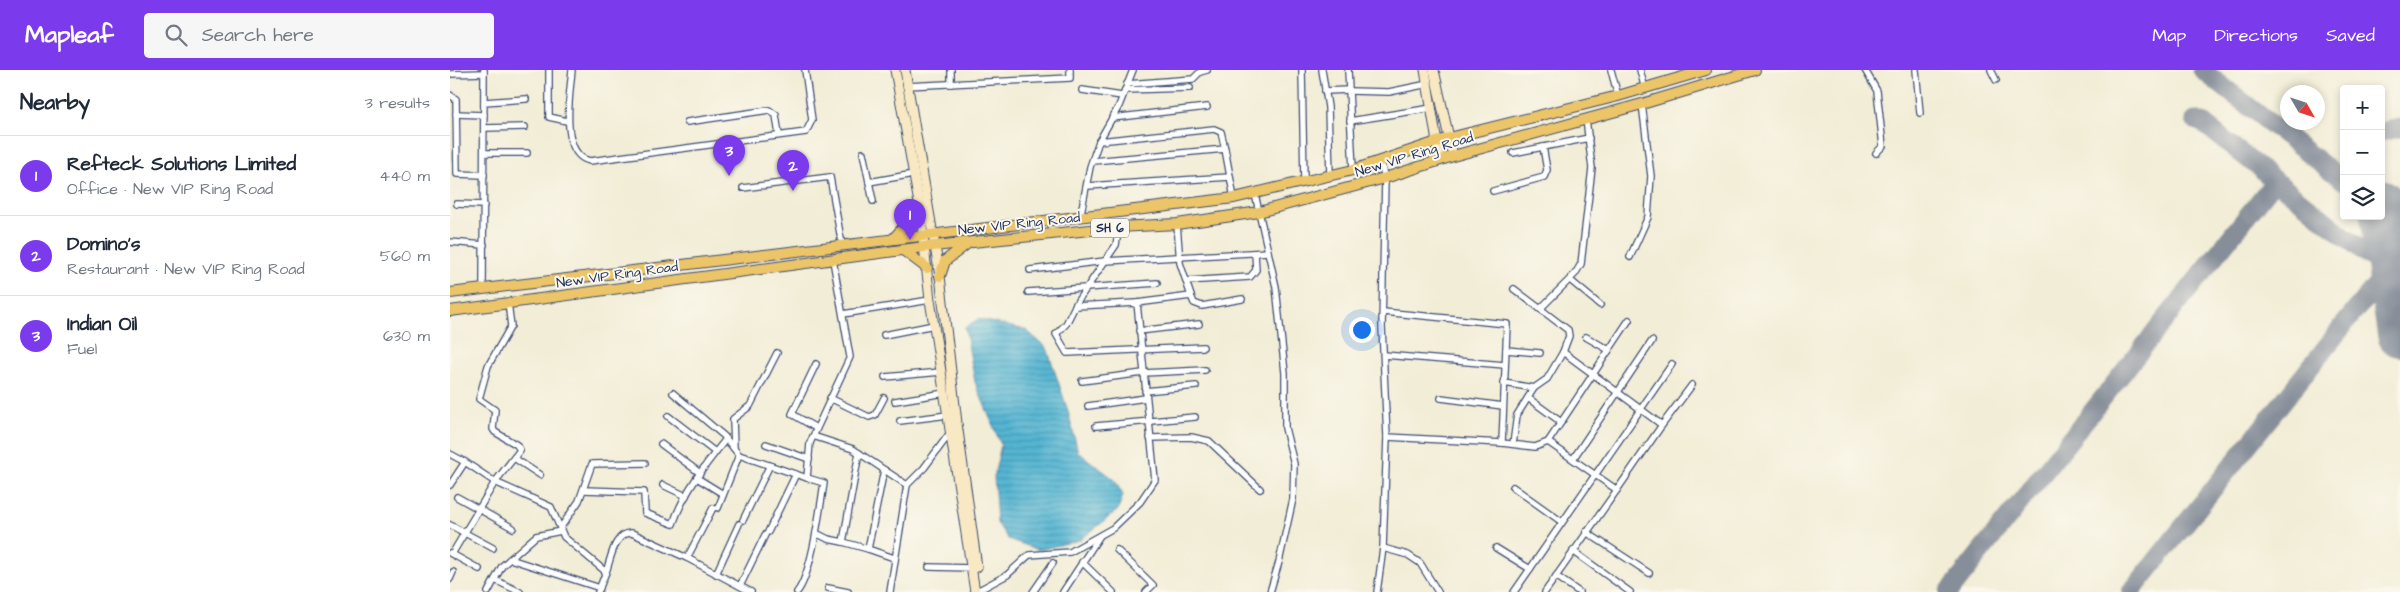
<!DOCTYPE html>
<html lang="en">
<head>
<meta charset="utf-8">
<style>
	body { margin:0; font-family:"Architects Daughter",sans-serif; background:#f6f6f7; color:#1f2937 }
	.controls { position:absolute; right:15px; top:15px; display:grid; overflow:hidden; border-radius:5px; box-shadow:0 2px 8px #0003 }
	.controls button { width:45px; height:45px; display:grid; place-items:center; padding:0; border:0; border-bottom:1px solid #e0e1e3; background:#fff; color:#1f2937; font:25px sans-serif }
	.compass { position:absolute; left:1830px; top:15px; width:45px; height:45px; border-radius:50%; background:#fff; box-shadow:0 2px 8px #0003; rotate:129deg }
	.you { position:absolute; left:911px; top:259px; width:18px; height:18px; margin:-12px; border:4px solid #fff; border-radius:50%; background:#1a73e8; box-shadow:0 0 0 8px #1a73e833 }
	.badge { display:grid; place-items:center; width:32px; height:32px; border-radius:50%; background:#7c3aed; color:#fff; font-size:16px; font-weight:700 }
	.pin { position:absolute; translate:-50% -41px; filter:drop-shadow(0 1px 2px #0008) }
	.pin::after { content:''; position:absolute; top:26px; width:18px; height:15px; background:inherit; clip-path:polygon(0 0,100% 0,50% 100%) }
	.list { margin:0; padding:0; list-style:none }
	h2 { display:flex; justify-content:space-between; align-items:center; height:65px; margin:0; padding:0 20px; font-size:21px }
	h2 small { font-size:16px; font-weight:400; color:#747a83 }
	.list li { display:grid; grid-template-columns:32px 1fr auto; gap:15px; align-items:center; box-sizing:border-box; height:80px; padding:0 20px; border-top:1px solid #e0e1e3 }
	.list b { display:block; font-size:19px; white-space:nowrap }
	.list p { margin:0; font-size:16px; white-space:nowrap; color:#747a83 }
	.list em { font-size:16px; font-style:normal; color:#747a83 }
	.icon { flex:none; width:28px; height:28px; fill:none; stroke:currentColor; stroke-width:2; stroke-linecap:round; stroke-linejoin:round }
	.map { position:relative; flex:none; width:1950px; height:522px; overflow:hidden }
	header { display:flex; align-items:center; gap:30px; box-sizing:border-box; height:70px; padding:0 25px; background:#7c3aed; color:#fff }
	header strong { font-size:24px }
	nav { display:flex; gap:28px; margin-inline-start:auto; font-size:18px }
	.search { width:350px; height:45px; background:#f6f6f7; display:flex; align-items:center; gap:12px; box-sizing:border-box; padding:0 18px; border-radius:5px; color:#747a83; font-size:19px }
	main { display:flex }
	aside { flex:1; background:#fff }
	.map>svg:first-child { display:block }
	.water { fill:url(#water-rules); stroke:#387298 }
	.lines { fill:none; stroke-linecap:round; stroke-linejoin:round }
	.taxiway { stroke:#868e9a; stroke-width:19 }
	.runway { stroke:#868e9a; stroke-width:46 }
	.street-casing { stroke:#3b4c70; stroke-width:8 }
	.secondary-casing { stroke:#3b4c70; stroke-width:11 }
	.primary-casing { stroke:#3b4c70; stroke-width:12 }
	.street { stroke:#fff; stroke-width:5.5 }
	.secondary { stroke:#f8e8c3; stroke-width:9 }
	.primary { stroke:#edc569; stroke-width:10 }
	.labels { text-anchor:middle; stroke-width:4; stroke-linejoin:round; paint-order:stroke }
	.shield { fill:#fbf7ec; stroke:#5e6b89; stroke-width:1 }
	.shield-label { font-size:12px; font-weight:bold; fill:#1b2f5e }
	.street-label { font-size:14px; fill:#1b2f5e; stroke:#fbf7ec }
</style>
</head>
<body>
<header>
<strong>Mapleaf</strong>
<div class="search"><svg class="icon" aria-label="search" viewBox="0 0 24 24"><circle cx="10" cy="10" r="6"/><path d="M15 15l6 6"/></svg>Search here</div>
<nav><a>Map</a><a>Directions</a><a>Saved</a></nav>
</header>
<main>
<aside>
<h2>Nearby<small>3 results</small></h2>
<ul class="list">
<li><span class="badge">1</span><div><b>Refteck Solutions Limited</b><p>Office · New VIP Ring Road</p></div><em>440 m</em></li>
<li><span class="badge">2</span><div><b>Domino's</b><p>Restaurant · New VIP Ring Road</p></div><em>560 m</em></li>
<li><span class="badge">3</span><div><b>Indian Oil</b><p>Fuel</p></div><em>630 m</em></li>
</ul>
</aside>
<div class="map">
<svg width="1950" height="522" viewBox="0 0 1950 522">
	<defs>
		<pattern id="water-rules" width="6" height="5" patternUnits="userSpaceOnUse" patternTransform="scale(1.25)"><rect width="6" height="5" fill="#54b5d2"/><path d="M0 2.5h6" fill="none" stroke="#4594ae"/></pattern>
	</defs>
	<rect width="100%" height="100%" fill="#fbf7ec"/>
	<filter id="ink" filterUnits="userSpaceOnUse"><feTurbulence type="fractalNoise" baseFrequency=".02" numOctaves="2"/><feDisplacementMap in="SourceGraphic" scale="10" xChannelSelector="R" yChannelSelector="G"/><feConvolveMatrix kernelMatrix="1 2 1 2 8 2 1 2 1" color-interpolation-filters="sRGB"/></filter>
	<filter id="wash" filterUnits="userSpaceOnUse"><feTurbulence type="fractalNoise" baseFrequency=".0096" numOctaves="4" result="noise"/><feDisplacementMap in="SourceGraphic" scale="20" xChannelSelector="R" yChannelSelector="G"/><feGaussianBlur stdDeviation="1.12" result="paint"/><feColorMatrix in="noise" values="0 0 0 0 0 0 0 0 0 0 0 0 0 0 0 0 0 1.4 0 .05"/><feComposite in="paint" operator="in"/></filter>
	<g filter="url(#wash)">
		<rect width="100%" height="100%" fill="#f2edd6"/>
		<polygon class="water" points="528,249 576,260 597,278 618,341 628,382 664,409 673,425 668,440 630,470 589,480 558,469 547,453 544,406 551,375 525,312 515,258"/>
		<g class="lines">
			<g class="taxiway">
				<polyline points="1752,0 1894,111"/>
				<polyline points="1745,50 1753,53 1927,192 1941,210"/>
				<polyline points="1931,62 1950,58"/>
				<polyline points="1931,144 1933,148"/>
				<path d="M1938,180C1939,168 1940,161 1950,155"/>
				<path d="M1913,230C1928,223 1937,226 1946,239"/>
				<polyline points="1499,522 1825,111"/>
				<polyline points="1681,522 1936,202 1940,191"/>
			</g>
			<polyline class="runway" points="1931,132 1950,264"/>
		</g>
	</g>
	<g filter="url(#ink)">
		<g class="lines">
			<g class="street-casing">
				<g id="street">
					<polyline points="99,0 99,47 117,51"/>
					<path d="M122,0C120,23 109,85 140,91L356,62L362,50L355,0"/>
					<polyline points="501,0 501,14"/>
					<polyline points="852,0 854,112"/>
					<polyline points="872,0 878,37 880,105"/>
					<polyline points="898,0 903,100"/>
					<polyline points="1161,0 1168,26"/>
					<polyline points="1190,0 1195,19"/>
					<polyline points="1415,0 1427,21 1433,76 1426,83"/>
					<polyline points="1466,0 1470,43"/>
					<polyline points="1541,0 1546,10"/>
					<polyline points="0,4 34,3"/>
					<polyline points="677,14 743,9 750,2 757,0"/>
					<polyline points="456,16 620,8 620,0"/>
					<polyline points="632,20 672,26"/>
					<polyline points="675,20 740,18"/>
					<polyline points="875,21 899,20"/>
					<polyline points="899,21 939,22 978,14"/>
					<polyline points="0,25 6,29 7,104 34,105"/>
					<polyline points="34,32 76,29"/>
					<polyline points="6,44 34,45"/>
					<polyline points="662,48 757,37"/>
					<polyline points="900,51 982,38"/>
					<polyline points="237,52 319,40 326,45 329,65"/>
					<polyline points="34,58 75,57"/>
					<polyline points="649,71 764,59 771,62 775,79"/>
					<polyline points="34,83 77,83"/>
					<polyline points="413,83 423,131"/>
					<polyline points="1063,83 1139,68"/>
					<polyline points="643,91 775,79 784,128"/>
					<polyline points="419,112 464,104"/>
					<polyline points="637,116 780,107"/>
					<polyline points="293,118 380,107 392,175"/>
					<polyline points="1043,121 1094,107 1097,100 1093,77"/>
					<polyline points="805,124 826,217 835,303 835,358 844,394 843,429 829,492 820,522"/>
					<polyline points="7,134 34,135"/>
					<polyline points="630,148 640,97 649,71 669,36 683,0"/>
					<polyline points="669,157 666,175 627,232 616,254 606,264 617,283 753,277"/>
					<polyline points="0,172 34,175"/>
					<polyline points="1180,187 1198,147 1201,106 1192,34"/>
					<polyline points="580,200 655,191 818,182"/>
					<polyline points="1120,210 1150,235"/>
					<polyline points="736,211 800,207 806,200 805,183"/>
					<polyline points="33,219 34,0"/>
					<polyline points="1064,219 1118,260 1119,266 1113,282"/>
					<polyline points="578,222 707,213"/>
					<polyline points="741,226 744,233 752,236 792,229"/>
					<polyline points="687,233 741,226 730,193 727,154"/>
					<polyline points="1090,239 1125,204 1131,194 1142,98 1136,49"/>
					<polyline points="933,242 1057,254 1052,373 1085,377 1098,372 1167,420 1095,522"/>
					<polyline points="393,244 480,230"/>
					<polyline points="689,261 749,254"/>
					<polyline points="434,265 484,255"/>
					<polyline points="1136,267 1159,280"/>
					<polyline points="1056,280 1090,283"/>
					<polyline points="934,285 1055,295"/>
					<polyline points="366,294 342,344 366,358"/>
					<polyline points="435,307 491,302"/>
					<polyline points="632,311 693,303 755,300"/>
					<polyline points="1054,313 1084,318"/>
					<polyline points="695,321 746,316"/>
					<polyline points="223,323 274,366 289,385 357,408"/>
					<polyline points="380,328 419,347 425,345 434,328"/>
					<polyline points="991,328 1053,336"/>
					<polyline points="1078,328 1111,352"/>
					<polyline points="445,331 495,323"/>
					<polyline points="638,336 696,328"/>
					<polyline points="218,346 265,382"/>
					<polyline points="450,351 498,345"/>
					<polyline points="1212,355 1242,315"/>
					<polyline points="646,356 745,347"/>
					<polyline points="363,366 403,379 457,415 440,522"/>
					<polyline points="937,367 1052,373"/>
					<polyline points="700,368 741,367 759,371 810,419"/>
					<polyline points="1098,372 1179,250"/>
					<polyline points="211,374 250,403"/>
					<polyline points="316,374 359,389"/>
					<polyline points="1063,374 1067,345 1084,318 1097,309 1113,282 1212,355 1167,420"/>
					<polyline points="284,378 283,349 300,336 327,283"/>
					<polyline points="409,383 393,472 418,479"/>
					<polyline points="0,384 15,392"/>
					<polyline points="64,388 90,405"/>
					<polyline points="1123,389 1202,271"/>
					<polyline points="434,400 418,479 444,488"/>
					<polyline points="247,408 273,424"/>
					<polyline points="0,415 15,392 45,412 101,437 114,467 156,502 148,522"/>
					<polyline points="213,415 236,426"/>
					<polyline points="457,415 474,398 500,363"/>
					<polyline points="1063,417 1112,452"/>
					<path d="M134,420L194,422L195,443L223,454C234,422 255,395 276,369"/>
					<polyline points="7,427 63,458"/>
					<polyline points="268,438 289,385"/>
					<polyline points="293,450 320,395"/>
					<polyline points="0,455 43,478"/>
					<polyline points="111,457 129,431 142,394 195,393"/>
					<polyline points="318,462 346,404"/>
					<polyline points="1136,462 1199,503"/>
					<polyline points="366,463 378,469 393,472"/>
					<polyline points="933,478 958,485 970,493 988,522"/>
					<polyline points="1046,478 1080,499"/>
					<polyline points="667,480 703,515 696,522"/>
					<polyline points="1123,481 1180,522"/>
					<polyline points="0,483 29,499"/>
					<polyline points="2,484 45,412 70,380 67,375 45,362 43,359 45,340 29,329 38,296 61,256 58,233"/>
					<polyline points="237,488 263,438"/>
					<polyline points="60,489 150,518"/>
					<polyline points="632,492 663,522"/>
					<polyline points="479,497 522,498"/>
					<path d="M156,502C161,489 164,462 182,463L237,488L301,522"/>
					<polyline points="266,504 289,454"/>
					<polyline points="1106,506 1129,522"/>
					<polyline points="0,509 3,502"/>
					<polyline points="45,510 70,522"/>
					<polyline points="290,516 315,465"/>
					<polyline points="378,518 398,522"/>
					<polyline points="525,520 531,519 557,505 579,485 620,482 663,458 690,432 705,410 687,233 625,236"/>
					<polyline points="38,522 52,496 86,466 111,461"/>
					<path d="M347,522C362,504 370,438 374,413L357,408L360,373L400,287L383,190"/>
					<polyline points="583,522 603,493"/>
					<polyline points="613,522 649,467"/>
					<polyline points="927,522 933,478 937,367 932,257 935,108 930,91"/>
					<polyline points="1064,522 1222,294"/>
				</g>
			</g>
			<g class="secondary-casing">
				<g id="secondary">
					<polyline points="445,0 470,139 480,230 525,522"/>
					<polyline points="455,0 490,206 507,353 527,497"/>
					<polyline points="975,0 990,90"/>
					<polyline points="984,0 1003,86"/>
				</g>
			</g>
			<g class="primary-casing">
				<g id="primary">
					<polyline points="443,169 470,139"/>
					<polyline points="453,180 477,198"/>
					<polyline points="490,206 495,191 518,173"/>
					<polyline points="0,223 784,128 903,100 999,68 1168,26 1256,0"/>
					<polyline points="0,241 474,177 669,157 727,154 809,142 935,108 1003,86 1192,34 1305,0"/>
				</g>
			</g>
			<use href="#street" class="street"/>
			<use href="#secondary" class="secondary"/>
			<use href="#primary" class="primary"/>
		</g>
	</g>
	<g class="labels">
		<rect class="shield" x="641" y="148.5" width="38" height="19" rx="4"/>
		<g class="shield-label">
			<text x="660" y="162">SH 6</text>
		</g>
		<g class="street-label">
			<text transform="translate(964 84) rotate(-17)" y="5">New VIP Ring Road</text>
			<text transform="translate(569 153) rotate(-6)" y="5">New VIP Ring Road</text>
			<text transform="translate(167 204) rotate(-8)" y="5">New VIP Ring Road</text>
		</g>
	</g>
</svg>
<div class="controls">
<button>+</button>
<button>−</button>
<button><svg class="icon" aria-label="layers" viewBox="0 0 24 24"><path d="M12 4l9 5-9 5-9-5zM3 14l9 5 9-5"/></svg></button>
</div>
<svg class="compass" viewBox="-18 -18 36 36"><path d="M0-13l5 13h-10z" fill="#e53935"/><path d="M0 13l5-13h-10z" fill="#747a83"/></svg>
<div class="you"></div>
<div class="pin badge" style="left:460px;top:170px">1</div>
<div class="pin badge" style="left:343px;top:121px">2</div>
<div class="pin badge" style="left:279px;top:106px">3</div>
</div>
</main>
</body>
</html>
